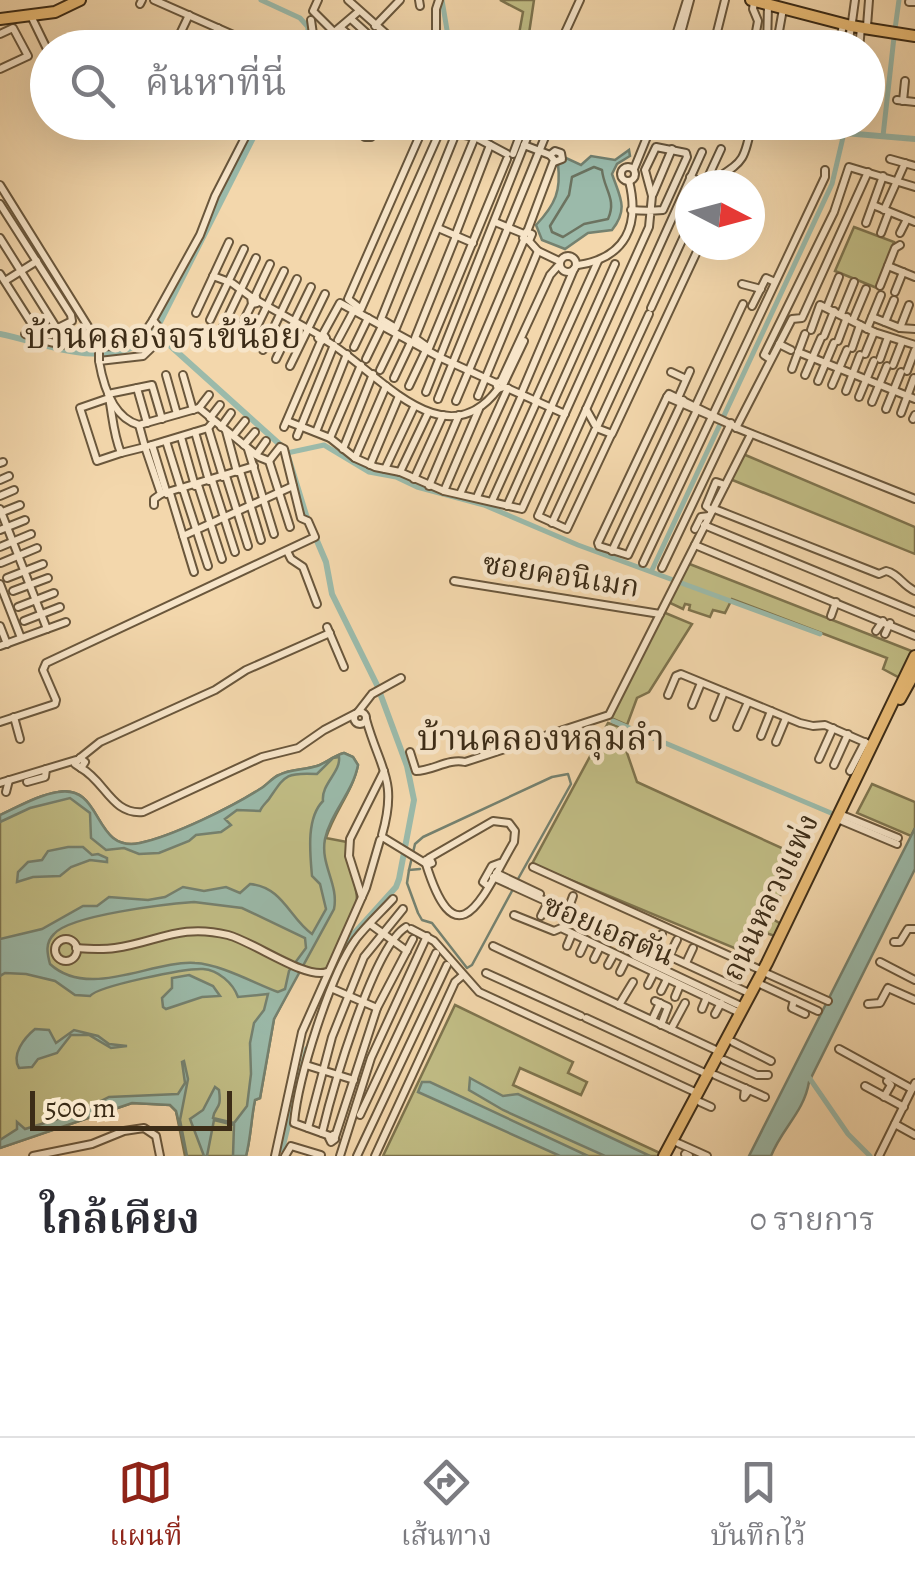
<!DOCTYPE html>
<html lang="th">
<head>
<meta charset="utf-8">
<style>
	body { margin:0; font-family:Alegreya,"Noto Serif Thai",serif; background:#f2f2f3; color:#2b2b33 }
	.compass { position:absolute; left:675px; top:170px; width:90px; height:90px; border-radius:50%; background:#fff; box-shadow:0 10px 40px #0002; rotate:96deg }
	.scale { position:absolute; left:30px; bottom:25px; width:202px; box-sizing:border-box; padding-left:10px; border:5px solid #3c2c17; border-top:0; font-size:28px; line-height:35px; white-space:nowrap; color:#3c2c17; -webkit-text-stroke:8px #f7e5c9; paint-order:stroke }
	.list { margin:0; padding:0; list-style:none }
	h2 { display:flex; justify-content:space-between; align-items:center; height:130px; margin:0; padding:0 40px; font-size:42px }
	h2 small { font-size:32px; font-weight:400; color:#7c7c81 }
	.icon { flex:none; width:55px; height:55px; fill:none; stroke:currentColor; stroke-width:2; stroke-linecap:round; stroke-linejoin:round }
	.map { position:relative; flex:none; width:915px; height:1156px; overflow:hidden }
	.search { position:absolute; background:#fff; box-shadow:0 10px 40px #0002; left:30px; right:30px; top:30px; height:110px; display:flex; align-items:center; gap:25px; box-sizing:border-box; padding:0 35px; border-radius:55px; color:#7c7c81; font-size:38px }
	.sheet { height:280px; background:#fff }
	nav { display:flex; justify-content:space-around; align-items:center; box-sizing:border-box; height:140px; border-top:2px solid #e1e1e2; background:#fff; font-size:28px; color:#7c7c81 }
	nav a { display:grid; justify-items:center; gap:5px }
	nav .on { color:#8f2418 }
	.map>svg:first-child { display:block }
	.green { fill:#c1bd85; stroke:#7e744e; stroke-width:2.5 }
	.water { fill:#9bbaaa; stroke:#75816f; stroke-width:2.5; fill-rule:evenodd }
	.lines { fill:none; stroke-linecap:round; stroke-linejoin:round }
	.shore { stroke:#6c7360; stroke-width:2.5 }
	.stream { stroke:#75816f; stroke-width:2.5 }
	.canal { stroke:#9bbaaa; stroke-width:5 }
	.river { stroke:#9bbaaa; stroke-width:6 }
	.minor-casing { stroke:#6a573c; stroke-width:10 }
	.major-casing { stroke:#3c2c17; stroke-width:14 }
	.minor { stroke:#f7e5c9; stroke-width:6 }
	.major { stroke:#eabc76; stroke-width:10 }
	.minor-bridge-casing { stroke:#6a573c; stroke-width:10; stroke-linecap:butt }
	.minor-bridge { stroke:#f7e5c9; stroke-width:6 }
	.labels { text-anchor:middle; stroke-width:9; stroke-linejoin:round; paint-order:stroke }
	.street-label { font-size:30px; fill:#3c2c17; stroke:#f7e5c9 }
	.quarter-label { font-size:35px; fill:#3c2c17; stroke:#f7e5c9 }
</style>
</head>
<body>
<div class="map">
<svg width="915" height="1156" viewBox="0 0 915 1156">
	<rect width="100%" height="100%" fill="#f3d7ac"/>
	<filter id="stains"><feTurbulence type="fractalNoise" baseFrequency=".002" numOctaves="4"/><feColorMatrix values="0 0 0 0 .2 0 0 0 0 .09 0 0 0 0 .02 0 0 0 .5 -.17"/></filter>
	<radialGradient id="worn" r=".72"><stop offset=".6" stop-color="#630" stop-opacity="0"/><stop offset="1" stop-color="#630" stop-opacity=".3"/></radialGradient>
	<g class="green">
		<polygon points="500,0 534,0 527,47 471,47 472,32 517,45 523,12"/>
		<polygon points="854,227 894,242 877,288 835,271"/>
		<polygon points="743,454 915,527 915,554 730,479"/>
		<polygon points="687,563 914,652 900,678 883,669 887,658 732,599 725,613 713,610 710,617 689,610 690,605 685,604 683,609 668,602"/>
		<polygon points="663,612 692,624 649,692 637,698 627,725 611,718"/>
		<polygon points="608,723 626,729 624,744 637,782 797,855 771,918 781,924 775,936 763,932 751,955 532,864"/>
		<path d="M344,753L353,757L358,765C353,791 334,812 326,838L347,842C346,864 357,880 357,901L327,969L325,972L301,967L274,1019L260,1098L255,1100C251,1119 251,1137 246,1156H185L176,1111L170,1105L132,1103L0,1148V815C18,807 38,795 58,792C104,784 92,853 140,843C173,836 232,807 260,789C267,785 272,778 279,775C290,769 305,770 317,766C326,763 333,756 344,753Z"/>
		<polygon points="872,784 915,802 915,828 911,836 857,813"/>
		<polygon points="455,1005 573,1062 568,1073 587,1082 581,1095 520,1068 513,1085 660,1153 658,1156 383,1156"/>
	</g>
	<g class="water">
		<path d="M629,150L630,156L617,164L612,174C620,197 629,209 612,230L588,233L565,249L542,240L536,225C556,204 561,190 558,164L564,157L581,165L591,156L615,160Z"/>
		<path d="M344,753L353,757L358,765C353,792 331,812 325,839C320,865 339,884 334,909L274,1019L260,1098L255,1100C251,1119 251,1137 246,1156H233L234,1125L214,1120L207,1156H204L190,1119L203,1110L215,1087L219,1090C222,1111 215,1105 213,1118L234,1123L247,1106L251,1074L250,1043L254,1023L264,1010L268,994L238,997C233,983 218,970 203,969C186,968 98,986 90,996L75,995L55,981L26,974L5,973L0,976V939L42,929L83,906H97L109,897L148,900L165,897L183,887L204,891L226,887L240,893L250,884C283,887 290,919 312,934L326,909L320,884L312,876C310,853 306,818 323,801C321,784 341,772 339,757L333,758L317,774C285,772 285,776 269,799C266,803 262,806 260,811L237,810L225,819L231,825L221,832L196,835L189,841L159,853L139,854L124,848L106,850L91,838L90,813L70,798L30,808L0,822V815C18,807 38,795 58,792C104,784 92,853 140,843C173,836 232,807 260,789C267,785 272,778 279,775C290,769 305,770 317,766C326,763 333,756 344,753ZM194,902L242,908L305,938L306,948L289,971L285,989L278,992C254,983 220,964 195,963C152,960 89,1000 50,964C47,953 45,943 54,934C70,915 167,904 194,902Z"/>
		<path d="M915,828V869L809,1082C804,1112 782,1128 771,1156H749Z"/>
		<polygon points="68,847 83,847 92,855 98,854 107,858 107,862 90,860 71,867 60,876 33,877 17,882 18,872 28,862 42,860 48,851"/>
		<polygon points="189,975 213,986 220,996 202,997 166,1009 163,1007 162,998 172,988 172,978"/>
		<path d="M35,1029L49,1030L56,1043L74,1030L98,1036L109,1044L127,1046L111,1048L89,1035H71L57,1053L38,1059L32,1067L19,1068C11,1055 24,1038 35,1029Z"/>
		<polygon points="184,1061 188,1079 180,1120 187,1156 176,1111 170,1105 132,1103 0,1148 0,1140 17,1129 17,1122 25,1129 77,1113 109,1097 178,1094 185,1083 182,1062"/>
		<polygon points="470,1078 503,1096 518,1094 650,1156 605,1156 503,1110 469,1090"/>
		<polygon points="422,1082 430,1082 588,1156 560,1156 418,1092"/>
	</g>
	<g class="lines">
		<path class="shore" d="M594,167L602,170C604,190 617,199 608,219L584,224L563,237L552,232L550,226L569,195L572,177Z"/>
		<g class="stream">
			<polyline points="420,869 409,870 407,883 418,913 422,920 432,923 467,968 472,965 512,891"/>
			<polyline points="409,870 415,844 423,837 552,777 568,774 571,784 518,879"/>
		</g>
		<g class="canal">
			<polyline points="261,0 300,18 308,27 307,48"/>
			<polyline points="442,0 450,48"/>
			<polyline points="895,29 899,0"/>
			<polyline points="883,136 894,37"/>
			<polyline points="287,453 324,445 369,472 396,477 417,487 484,505 578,545 820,634"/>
			<polyline points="652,570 832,184 844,133"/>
			<polyline points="613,721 831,813"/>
			<polyline points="808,1076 848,1134 870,1156"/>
		</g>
		<g class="river">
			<polyline points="592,122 702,136 774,127 915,139"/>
			<polyline points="155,332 286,450 306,515 326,562 332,594 377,685 407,766 414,800 399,879 396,887 350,938 340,962"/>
			<path d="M0,334C52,345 102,370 152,338L261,122"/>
			<polyline points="282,1149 307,1049"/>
		</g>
		<g class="minor-casing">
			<g id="minor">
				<polyline points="154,0 263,48"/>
				<polyline points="318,0 313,11 335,33"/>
				<polyline points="348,0 393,40 421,48"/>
				<polyline points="419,0 420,6"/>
				<polyline points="909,2 915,2"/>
				<polyline points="140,4 142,0"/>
				<polyline points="31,16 48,51"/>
				<polyline points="351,19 383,48"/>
				<polyline points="311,20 314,41 319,45 359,11"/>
				<polyline points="852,22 855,0"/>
				<polyline points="375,26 400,0"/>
				<polyline points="867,26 869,0"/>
				<polyline points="342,29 364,48"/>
				<polyline points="0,34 13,28 28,56 0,69"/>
				<polyline points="180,34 189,15"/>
				<polyline points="210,47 218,28"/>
				<polyline points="436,48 436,9 439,0"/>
				<polyline points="558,48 580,0"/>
				<polyline points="672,48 687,0"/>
				<polyline points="677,48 690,0"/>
				<polyline points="713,48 725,0"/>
				<polyline points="753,48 758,21 753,9 754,1"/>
				<polyline points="767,48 768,5"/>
				<polyline points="776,48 783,9"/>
				<polyline points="826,48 828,40 840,40"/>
				<polyline points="839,48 843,24"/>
				<polyline points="848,48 851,26"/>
				<polyline points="859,48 861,28"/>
				<polyline points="897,100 915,102"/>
				<polyline points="903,101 905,81"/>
				<polyline points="355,129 365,137 371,137 372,134 360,127"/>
				<polyline points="440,131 361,309 348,299 420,135 422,134 443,131 475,137 507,154"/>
				<polyline points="456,133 381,319 396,328 475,137"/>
				<polyline points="524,145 550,155 554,160 527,232"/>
				<polyline points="513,154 525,122"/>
				<polyline points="550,155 555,151 561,153 562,159 554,162"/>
				<polyline points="890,159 915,166"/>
				<circle cx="628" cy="174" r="7"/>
				<polyline points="634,169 653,122"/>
				<path d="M690,177L707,185C742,161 744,166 752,122"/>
				<polyline points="710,183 709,175 721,149"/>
				<polyline points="0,185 99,344"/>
				<polyline points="653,194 672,149"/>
				<polyline points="0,204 71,315 72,321 52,331 35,329 0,274"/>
				<polyline points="873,205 915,222"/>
				<polyline points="884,210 905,163"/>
				<polyline points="495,222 524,234"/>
				<polyline points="866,223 883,176"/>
				<polyline points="438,228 473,243"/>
				<polyline points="881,233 889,212"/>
				<polyline points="900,233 907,219"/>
				<polyline points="455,236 490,145"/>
				<polyline points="456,236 415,338 429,348 507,159"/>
				<polyline points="0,238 61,335"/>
				<polyline points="529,241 523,238 526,232 532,234 529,241 538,251 559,261"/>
				<circle cx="568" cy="264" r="8"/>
				<path d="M578,265C626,258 640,225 629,181"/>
				<polyline points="888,266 915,277"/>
				<polyline points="213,276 232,283 251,297 252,304 257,303 256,297 251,297"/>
				<polyline points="5,281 37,261"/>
				<polyline points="742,284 761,289"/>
				<polyline points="880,286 895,248 900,245"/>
				<polyline points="895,292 903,272"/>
				<polyline points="255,296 270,264"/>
				<polyline points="258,301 319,335"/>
				<polyline points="752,306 766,278 775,282"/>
				<polyline points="827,307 839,277"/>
				<polyline points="651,308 690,223"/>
				<polyline points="196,313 229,242"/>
				<polyline points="841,314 854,282"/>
				<polyline points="872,317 900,328 915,329"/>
				<polyline points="210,320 244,249"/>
				<polyline points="853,320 866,289"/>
				<polyline points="885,322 894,300"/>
				<polyline points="900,328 909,305"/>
				<polyline points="222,329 256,258"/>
				<polyline points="867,329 881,295"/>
				<polyline points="811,330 820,305 874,332 915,345"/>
				<path d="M25,334C44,341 60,346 81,345C115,345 132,355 153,320"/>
				<polyline points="323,334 318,338 322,341 326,338 323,334 340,303 441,358 496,383 502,381 504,387 498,389 496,383"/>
				<polyline points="236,336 252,304"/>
				<polyline points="824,336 834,311"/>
				<path d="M325,340C375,368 443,462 498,389"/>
				<polyline points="338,340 354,310"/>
				<polyline points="838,341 847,317"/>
				<polyline points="249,343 284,271"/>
				<polyline points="779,344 791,350"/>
				<polyline points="354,347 368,318"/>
				<polyline points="852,348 860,325"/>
				<polyline points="263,350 297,279"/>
				<polyline points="798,352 915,399"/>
				<polyline points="865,354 874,332"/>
				<polyline points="276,359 311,287"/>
				<polyline points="366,359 382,326"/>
				<polyline points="770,359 764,355 834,212 849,167 915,187"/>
				<polyline points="880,359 888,337"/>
				<polyline points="893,365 902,342"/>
				<polyline points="290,366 325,294"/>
				<polyline points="792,369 805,334"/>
				<polyline points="380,370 397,335"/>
				<polyline points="907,371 915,350"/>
				<polyline points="671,372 684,378"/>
				<polyline points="166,375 177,414"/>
				<polyline points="183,375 193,410"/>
				<polyline points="805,375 821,338"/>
				<polyline points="394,378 411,342"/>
				<polyline points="501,381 550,275 558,266"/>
				<polyline points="818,381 834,343"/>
				<polyline points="504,383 524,341"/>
				<polyline points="832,385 847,350"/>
				<polyline points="409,386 426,350"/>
				<polyline points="137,388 147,423"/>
				<polyline points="507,388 565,414"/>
				<polyline points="846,391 860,355"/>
				<polyline points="426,392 529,133"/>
				<polyline points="108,394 152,385 162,419"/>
				<polyline points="521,394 574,269"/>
				<polygon points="669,394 736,427 667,397"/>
				<path d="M209,395L199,408L139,425C113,418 103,384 99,361L143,356L165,335L153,320L200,235L215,196L253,122"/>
				<polyline points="478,396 538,251"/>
				<polyline points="667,397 598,543 599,546 628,555 697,410"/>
				<polyline points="859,397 874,361"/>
				<path d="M109,398C113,418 113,433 121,453L97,461L80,408Z"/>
				<polyline points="678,398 690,371"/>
				<polyline points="438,399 545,137"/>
				<polyline points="456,401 524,240"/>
				<polyline points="535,401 598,261"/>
				<polyline points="872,402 887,366"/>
				<polyline points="695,407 743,304"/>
				<polyline points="199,408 259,457 269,461 290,527"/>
				<polyline points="586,409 595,425"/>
				<polyline points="886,409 901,372"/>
				<polyline points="901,413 914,378"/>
				<polyline points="210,418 220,405"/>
				<polyline points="913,419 915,415"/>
				<path d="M287,421L330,438L355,458L375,467L400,472L444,491L522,509L649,227L652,196L645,170L656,147L686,153L687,157L663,210C653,211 642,211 631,210"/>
				<polyline points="139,425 145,447 208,428 214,421"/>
				<polyline points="598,425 649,314"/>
				<polyline points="221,427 231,413"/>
				<polyline points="284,427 321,341"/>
				<polyline points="208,428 223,477"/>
				<polyline points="736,428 792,319 802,318 868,172"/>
				<polyline points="737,428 915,499"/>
				<polyline points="599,429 612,434 700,245"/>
				<polyline points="226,431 237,472"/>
				<polyline points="195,432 209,481"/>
				<polyline points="316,432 347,354"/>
				<polyline points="611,435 567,529 538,516 702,152"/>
				<polyline points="233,436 245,421"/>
				<polyline points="297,436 334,345"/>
				<polyline points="181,437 195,486"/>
				<polyline points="330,438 361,365"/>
				<polyline points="166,441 181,489"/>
				<polyline points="152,445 167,494"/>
				<polyline points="244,445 255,432"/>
				<polyline points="248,449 274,534"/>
				<polyline points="343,449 373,374"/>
				<polyline points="121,453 145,447 161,494 154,499 154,505"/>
				<polyline points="256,455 266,441"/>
				<polyline points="355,458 386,386"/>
				<polyline points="0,463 3,462"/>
				<polyline points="370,465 399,396"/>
				<polyline points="385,469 414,407"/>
				<polyline points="240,471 261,540"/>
				<polyline points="400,472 428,413"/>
				<polyline points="226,476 248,546"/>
				<polyline points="414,479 443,415"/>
				<polyline points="0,480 9,476"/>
				<polyline points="212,480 235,552"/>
				<polyline points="198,485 222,559"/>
				<polyline points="429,486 459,415"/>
				<polyline points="183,489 208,566"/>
				<polyline points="444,491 479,409"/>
				<polyline points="170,493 194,572"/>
				<polyline points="161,494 254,466"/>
				<polyline points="460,494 508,388"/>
				<polyline points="0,496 14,490"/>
				<polyline points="477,497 522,395"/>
				<polyline points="492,501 537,401"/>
				<polyline points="507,506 615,264"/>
				<polyline points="0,509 47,629"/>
				<path d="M717,510L879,574L886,571C899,574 902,585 915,591"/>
				<polyline points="712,511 706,506 716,482 725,485"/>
				<polyline points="0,513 20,505"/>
				<polyline points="552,523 595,430"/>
				<polyline points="704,525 915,612"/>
				<polyline points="695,529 701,517 709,516"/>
				<polyline points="0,530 25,520"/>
				<polyline points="183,536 293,486"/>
				<polyline points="695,545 915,636"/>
				<polyline points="0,547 31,534"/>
				<polyline points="287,551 291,559 303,567 317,604"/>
				<polyline points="612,551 683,400"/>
				<polyline points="1,563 37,548"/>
				<polyline points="643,563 825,177 825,170"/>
				<polyline points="662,568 731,423"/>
				<polyline points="7,578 43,564"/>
				<polyline points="454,581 660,614"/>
				<polyline points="0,584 21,638"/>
				<polyline points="13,591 48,578"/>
				<polyline points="18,607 54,593"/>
				<polyline points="831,616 836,602"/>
				<polyline points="24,621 60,607"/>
				<polyline points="0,626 7,644"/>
				<polyline points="327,627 344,667"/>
				<polyline points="876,631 883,621"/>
				<polyline points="885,634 890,623"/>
				<polyline points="0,646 66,622"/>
				<polyline points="668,695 676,676 681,674 800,723 813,726 825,725 871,745"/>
				<polyline points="692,705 701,683"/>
				<polyline points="358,712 372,694 401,678"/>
				<circle cx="360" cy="718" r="6"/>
				<polyline points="14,717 20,739"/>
				<polyline points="714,717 724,692"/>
				<path d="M366,719C380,770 398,779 382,835"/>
				<polyline points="0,722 55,704 56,700 43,670 46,663 315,537 308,521 301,518 284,449 280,447 269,461"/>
				<polyline points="737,727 748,702"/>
				<polyline points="761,736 771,711"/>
				<polyline points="776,742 786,718"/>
				<path d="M410,752L416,771C432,771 449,758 465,762L609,715L751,434"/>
				<polyline points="80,758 100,742 215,690 246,670 330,633"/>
				<polygon points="80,758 85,762 81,768 75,764"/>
				<polyline points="819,759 833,728"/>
				<polyline points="834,765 848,734"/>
				<path d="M81,768C105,781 112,815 143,812L262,757L298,748L324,730L355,714"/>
				<polyline points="850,771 865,742"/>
				<polyline points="27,782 45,777 46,769"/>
				<polyline points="0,783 76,760"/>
				<polyline points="6,792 9,780"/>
				<polyline points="842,815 898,838"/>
				<polyline points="840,820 897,844"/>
				<polyline points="384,838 425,863"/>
				<polygon points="430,859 432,863 427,865 426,860"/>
				<path d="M426,864C458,967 485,891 514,842L515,831L509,823L493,821L429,858"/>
				<polyline points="533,867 763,971"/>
				<polyline points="496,873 540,894"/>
				<polyline points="493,877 607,929 635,956 743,1007"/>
				<polyline points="488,886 483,882 492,866 500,863"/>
				<polyline points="362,897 349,856 350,839 384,771"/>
				<polyline points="569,907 573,896"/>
				<polyline points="514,915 554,931 561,928 740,1013"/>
				<polyline points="541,916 548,902"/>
				<polyline points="370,924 407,951"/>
				<polyline points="411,929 434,941 479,992 697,1093"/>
				<circle cx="66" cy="950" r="11"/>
				<polyline points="894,942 900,942 908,929 915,929"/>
				<polyline points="645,945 751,994"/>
				<polyline points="493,946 720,1052"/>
				<polyline points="567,946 572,934"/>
				<path d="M76,948C89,949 102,950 115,948C158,942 180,923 228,935C254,942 306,980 327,972"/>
				<polyline points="655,949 662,934"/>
				<polyline points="580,953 586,940"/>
				<polyline points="669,956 677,940"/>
				<polyline points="594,959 600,947"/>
				<polyline points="880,962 915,980"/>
				<polyline points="686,963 693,948"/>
				<polyline points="608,965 614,954"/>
				<polyline points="620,972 626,960"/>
				<polyline points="486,973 581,1016"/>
				<polyline points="768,974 828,1001"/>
				<polyline points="648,985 654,973"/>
				<polyline points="762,985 818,1011"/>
				<polyline points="333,989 377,1008"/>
				<polyline points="661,991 667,979"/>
				<polyline points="675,997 680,985"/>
				<polyline points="794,1000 792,1008 805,1014"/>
				<polyline points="655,1001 668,1007 661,1025"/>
				<polyline points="868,1004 880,1003 888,988 915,1000"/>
				<polyline points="619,1005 633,982"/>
				<polyline points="702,1009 707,997"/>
				<polyline points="715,1014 721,1003"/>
				<polyline points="586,1018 707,1074"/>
				<polyline points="652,1020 660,1003"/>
				<polyline points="671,1029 685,1003"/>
				<polyline points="733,1042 771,1061"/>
				<polyline points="839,1049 912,1089"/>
				<polyline points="724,1060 757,1075 768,1075"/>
				<polyline points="306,1065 354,1080"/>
				<polyline points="715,1075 765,1097"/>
				<polyline points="865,1086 904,1107"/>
				<polyline points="745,1088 744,1097 749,1090"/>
				<polyline points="884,1097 891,1085 887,1081"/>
				<polyline points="700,1102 711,1107"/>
				<polyline points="360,1115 436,953"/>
				<polyline points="895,1124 915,1135"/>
				<polyline points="308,1128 332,1037 364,957 403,909"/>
				<path d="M322,1133C332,1091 373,947 406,927"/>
				<polygon points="333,1135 335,1139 331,1142 329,1138"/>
				<path d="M330,1136L294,1123C298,1078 330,975 356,939C367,925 381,912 393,899"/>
				<polyline points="335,1137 377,1008 413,939"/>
				<polyline points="678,1143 707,1156"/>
				<polyline points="685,1154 689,1156"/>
				<polyline points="33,1156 92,1144 124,1131 144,1128 156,1136 160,1156"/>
				<polyline points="275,1156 302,1032 366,888 380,840"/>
				<polyline points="285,1156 291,1146 321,1155"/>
				<polyline points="340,1156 371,1058 427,936"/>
				<polyline points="357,1156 447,965"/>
				<polyline points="375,1156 455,982 462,976"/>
				<polyline points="879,1156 915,1083"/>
			</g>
		</g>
		<g class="major-casing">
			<g id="major">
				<polyline points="751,0 851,26 915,36"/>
				<polyline points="0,19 55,12 80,0"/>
				<polyline points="900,699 915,672"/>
				<polyline points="664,1156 767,963 915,656"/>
			</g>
		</g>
		<use href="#minor" class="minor"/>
		<use href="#major" class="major"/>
		<g class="minor-bridge-casing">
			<polyline id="minor-bridge" points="99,344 99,361"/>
		</g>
		<use href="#minor-bridge" class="minor-bridge"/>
	</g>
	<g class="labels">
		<g class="street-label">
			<text transform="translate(561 575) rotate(9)" y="10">ซอยคอนิเมก</text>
			<text transform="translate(770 897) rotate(-64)" y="10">ถนนหลวงแพ่ง</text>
			<text transform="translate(609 930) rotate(23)" y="10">ซอยเอสตัน</text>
		</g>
		<g class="quarter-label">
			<text x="163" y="348">บ้านคลองจรเข้น้อย</text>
			<text x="541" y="750">บ้านคลองหลุมลำ</text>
		</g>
	</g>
	<rect width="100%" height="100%" filter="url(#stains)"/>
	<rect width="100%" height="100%" fill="url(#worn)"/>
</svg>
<svg class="compass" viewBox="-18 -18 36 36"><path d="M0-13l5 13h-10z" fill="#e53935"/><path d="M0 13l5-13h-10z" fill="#7c7c81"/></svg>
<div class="scale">500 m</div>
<div class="search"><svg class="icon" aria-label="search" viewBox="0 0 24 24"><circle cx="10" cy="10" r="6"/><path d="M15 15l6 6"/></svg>ค้นหาที่นี่</div>
</div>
<section class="sheet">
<h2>ใกล้เคียง<small>0 รายการ</small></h2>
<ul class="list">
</ul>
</section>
<nav>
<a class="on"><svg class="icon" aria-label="map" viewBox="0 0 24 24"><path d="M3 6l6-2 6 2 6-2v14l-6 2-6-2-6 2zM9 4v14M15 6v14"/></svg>แผนที่</a>
<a><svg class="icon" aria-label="directions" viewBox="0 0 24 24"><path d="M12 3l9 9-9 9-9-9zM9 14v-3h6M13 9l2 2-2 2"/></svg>เส้นทาง</a>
<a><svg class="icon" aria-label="saved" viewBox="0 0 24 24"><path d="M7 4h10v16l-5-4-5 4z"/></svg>บันทึกไว้</a>
</nav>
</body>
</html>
